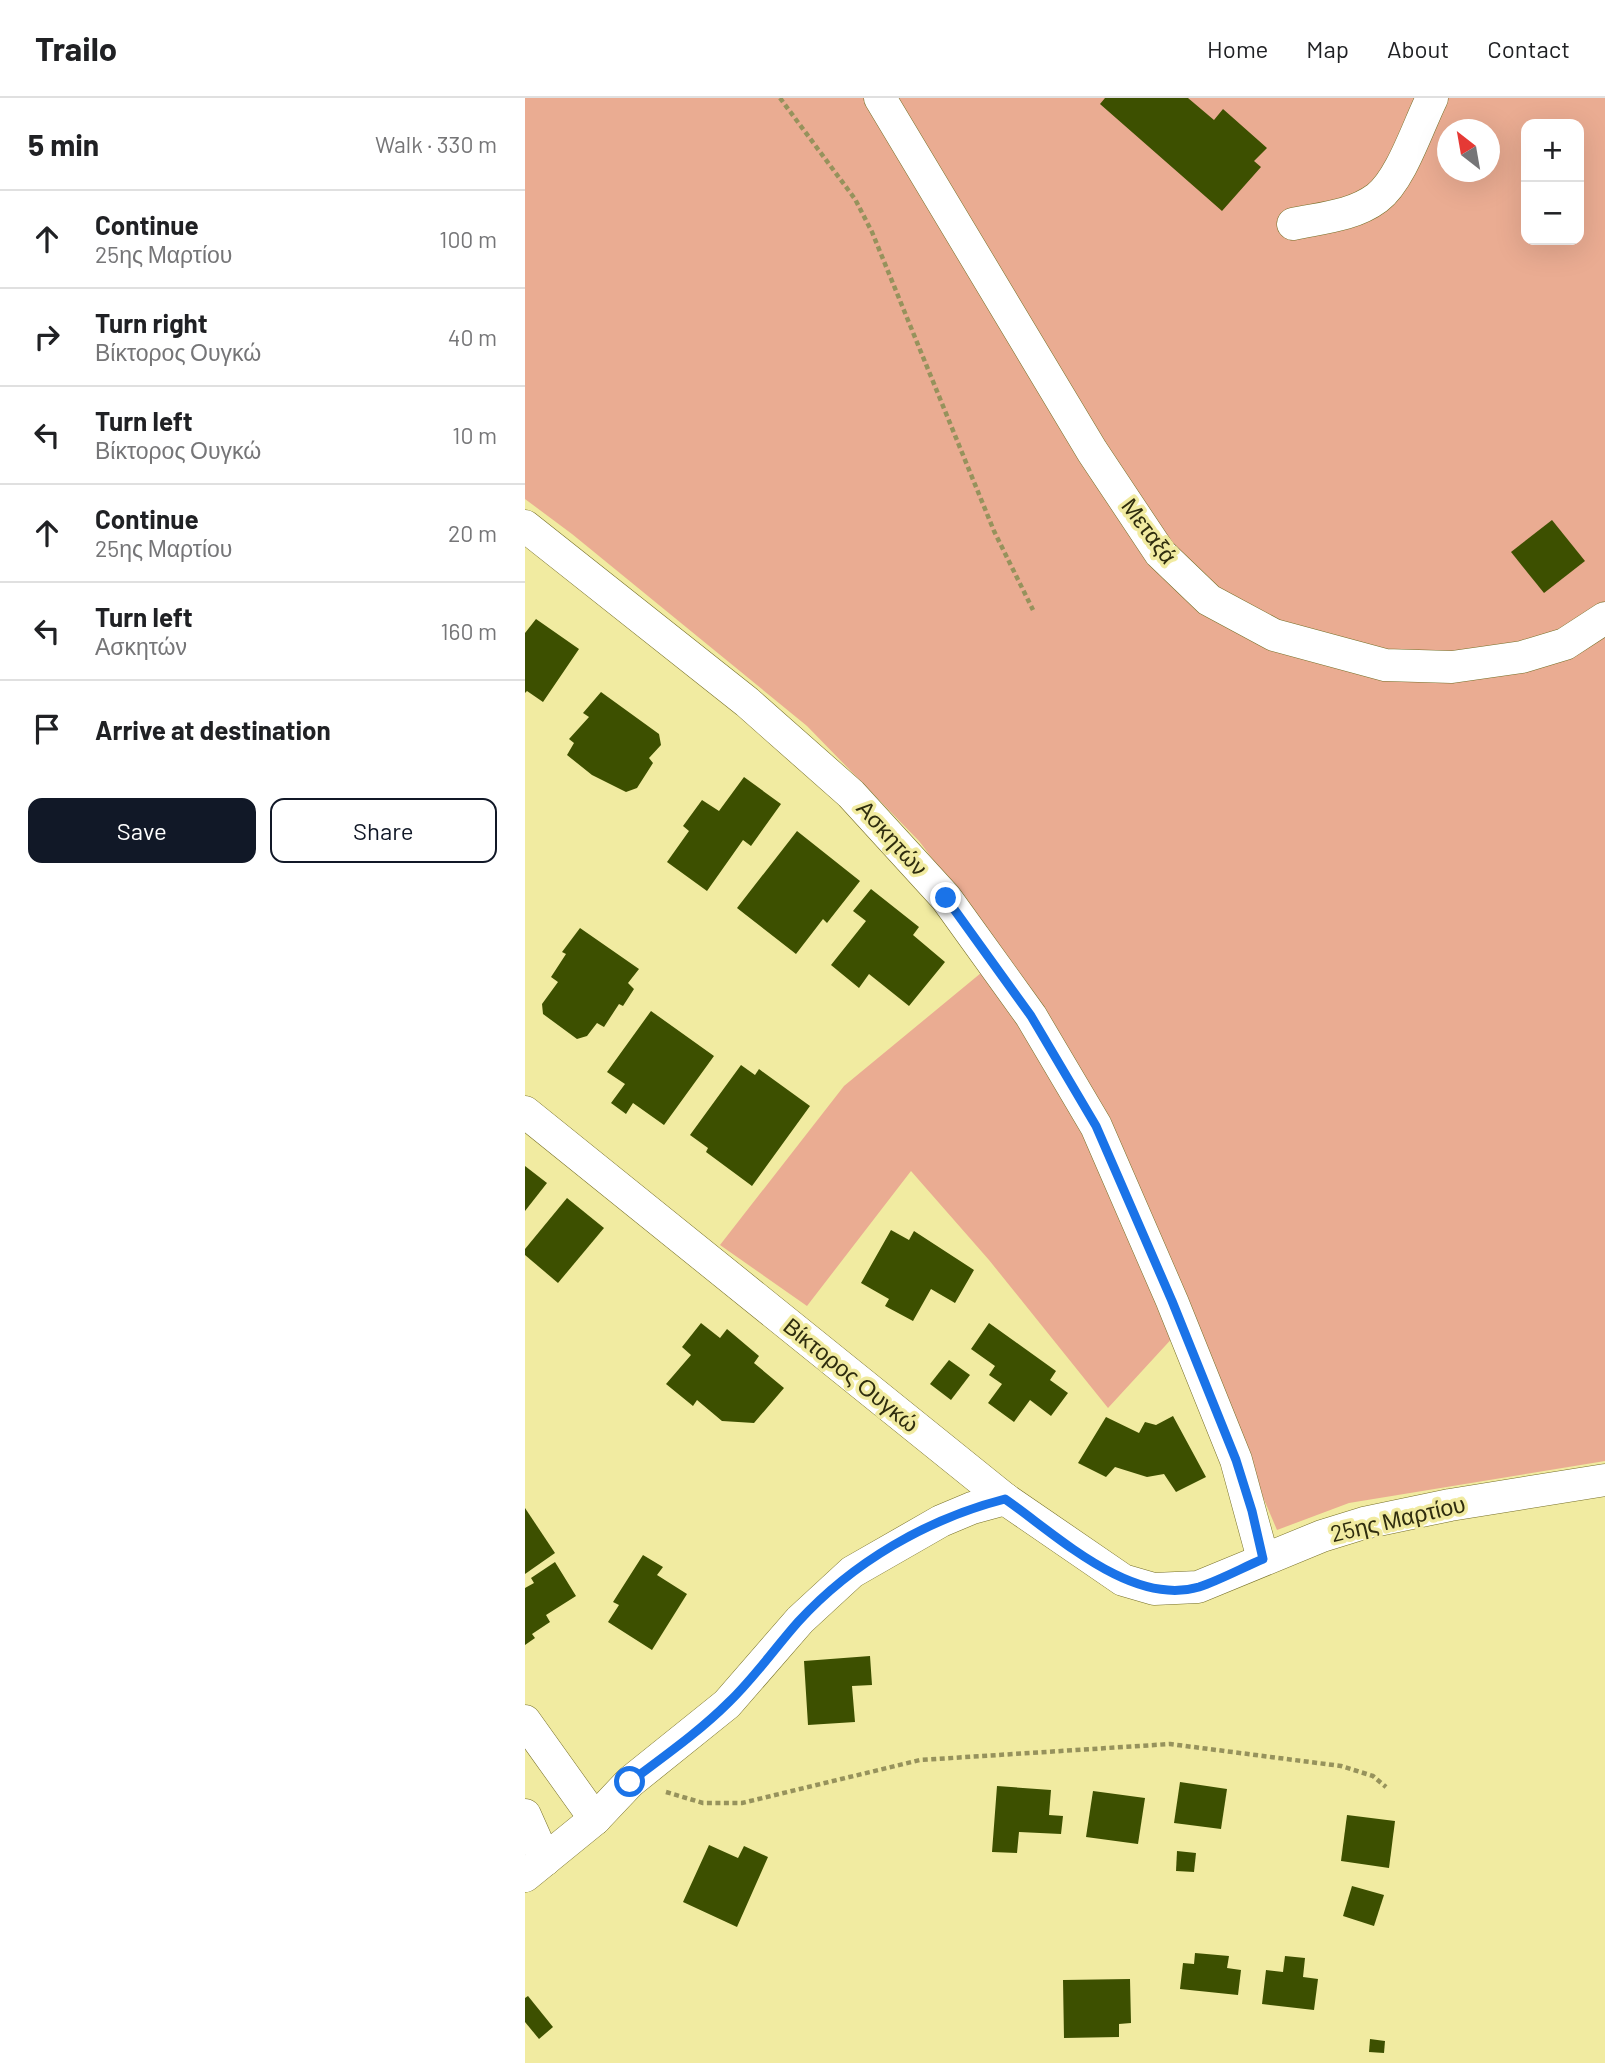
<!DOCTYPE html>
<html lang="en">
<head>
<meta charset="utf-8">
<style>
	body { margin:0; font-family:Barlow,sans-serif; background:#f2f2f2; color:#202124 }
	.controls { position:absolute; right:21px; top:21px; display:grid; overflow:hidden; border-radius:14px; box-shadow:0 7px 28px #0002 }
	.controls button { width:63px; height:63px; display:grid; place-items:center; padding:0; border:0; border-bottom:2px solid #e0e0e0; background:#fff; color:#202124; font:35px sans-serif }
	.compass { position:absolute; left:912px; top:21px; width:63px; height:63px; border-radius:50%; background:#fff; box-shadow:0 7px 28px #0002; rotate:329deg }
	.stop { position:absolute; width:21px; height:21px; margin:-16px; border:5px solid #1a73e8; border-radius:50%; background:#fff }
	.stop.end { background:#1a73e8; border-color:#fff; box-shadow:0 2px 7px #0008 }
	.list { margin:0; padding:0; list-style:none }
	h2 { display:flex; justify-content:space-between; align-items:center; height:91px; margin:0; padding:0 28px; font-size:30px }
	h2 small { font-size:23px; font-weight:400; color:#757577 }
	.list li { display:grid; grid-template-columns:46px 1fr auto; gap:21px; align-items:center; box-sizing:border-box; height:98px; padding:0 28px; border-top:2px solid #e0e0e0 }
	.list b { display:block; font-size:26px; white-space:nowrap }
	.list p { margin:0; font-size:23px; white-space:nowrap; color:#757577 }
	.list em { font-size:23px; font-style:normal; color:#757577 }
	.actions { display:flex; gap:14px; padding:21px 28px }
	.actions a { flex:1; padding:16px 0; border:2px solid #111827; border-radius:14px; text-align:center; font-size:24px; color:#111827 }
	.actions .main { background:#111827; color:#fff }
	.icon { flex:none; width:38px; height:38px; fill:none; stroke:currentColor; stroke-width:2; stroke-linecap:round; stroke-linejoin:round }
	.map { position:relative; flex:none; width:1080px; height:1965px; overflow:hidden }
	header { display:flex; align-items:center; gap:42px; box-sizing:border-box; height:98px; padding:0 35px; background:#fff; border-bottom:2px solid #e0e0e0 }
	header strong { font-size:33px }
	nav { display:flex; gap:38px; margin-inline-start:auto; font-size:24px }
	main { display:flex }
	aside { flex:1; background:#fff }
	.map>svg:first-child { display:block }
	.grass { fill:#eaac92; fill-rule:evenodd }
	.building { fill:#3d5000 }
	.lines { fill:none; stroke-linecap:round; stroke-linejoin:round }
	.street-casing { stroke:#766f27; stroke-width:33 }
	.path { stroke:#96925c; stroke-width:4.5; stroke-dasharray:5 3.5; stroke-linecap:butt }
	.street { stroke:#fff; stroke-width:32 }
	.route { stroke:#1a73e8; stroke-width:9 }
	.labels { text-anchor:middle; stroke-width:7; stroke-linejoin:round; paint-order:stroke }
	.street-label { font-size:23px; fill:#2f2d0e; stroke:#f1eba1 }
</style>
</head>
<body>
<header>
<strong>Trailo</strong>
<nav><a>Home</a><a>Map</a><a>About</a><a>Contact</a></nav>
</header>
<main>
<aside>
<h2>5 min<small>Walk · 330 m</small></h2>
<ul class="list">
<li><svg class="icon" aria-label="ahead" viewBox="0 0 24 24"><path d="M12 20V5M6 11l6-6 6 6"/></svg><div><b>Continue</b><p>25ης Μαρτίου</p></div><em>100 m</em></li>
<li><svg class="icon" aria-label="right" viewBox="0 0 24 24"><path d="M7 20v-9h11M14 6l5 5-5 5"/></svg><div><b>Turn right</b><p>Βίκτορος Ουγκώ</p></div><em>40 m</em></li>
<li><svg class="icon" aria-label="left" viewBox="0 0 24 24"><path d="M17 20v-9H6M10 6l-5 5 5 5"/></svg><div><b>Turn left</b><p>Βίκτορος Ουγκώ</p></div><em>10 m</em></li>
<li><svg class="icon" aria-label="ahead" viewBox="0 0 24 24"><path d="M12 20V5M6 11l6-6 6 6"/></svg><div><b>Continue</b><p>25ης Μαρτίου</p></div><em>20 m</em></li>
<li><svg class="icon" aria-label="left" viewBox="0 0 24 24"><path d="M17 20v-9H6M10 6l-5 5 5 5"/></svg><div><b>Turn left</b><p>Ασκητών</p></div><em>160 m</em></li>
<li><svg class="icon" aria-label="arrive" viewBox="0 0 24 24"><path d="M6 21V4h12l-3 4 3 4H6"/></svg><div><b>Arrive at destination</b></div></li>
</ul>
<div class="actions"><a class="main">Save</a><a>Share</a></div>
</aside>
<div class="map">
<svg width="1080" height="1965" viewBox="0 0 1080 1965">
	<rect width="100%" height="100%" fill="#f1eba1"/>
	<path class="grass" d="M0,0H1080V1363L824,1405L752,1432L663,1223L583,1310L464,1162L386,1073L282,1208L195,1147L319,988L479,856L394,743L282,628L47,436L0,401ZM1001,26H1054V142H1001ZM922,32H964V74H922Z"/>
	<g class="building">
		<polygon points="580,0 663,0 689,22 698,11 742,50 729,63 736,69 697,113 575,6"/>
		<polygon points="1027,422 1060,463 1019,495 986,454"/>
		<polygon points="11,521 54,551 18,604 2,593 0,595 0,535"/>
		<polygon points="76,594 134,636 136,647 124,660 128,665 112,690 101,694 67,677 42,657 49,645 44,641 64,619 58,615"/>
		<polygon points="219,679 256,706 226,748 218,742 182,793 142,764 164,733 158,728 177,702 194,713"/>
		<polygon points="272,733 335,783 302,825 298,821 271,856 212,810"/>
		<polygon points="346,791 394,829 388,837 420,864 384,908 344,876 334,890 306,867 341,823 328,813"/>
		<polygon points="55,830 114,871 103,885 109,891 98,908 94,906 79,929 72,925 62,938 52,941 18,916 17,906 33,884 26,879 41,856 37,854"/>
		<polygon points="126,913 189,958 139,1027 108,1005 101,1016 86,1005 100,986 82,974"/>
		<polygon points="216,967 230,977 234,971 285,1008 227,1088 181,1054 183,1050 165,1037"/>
		<polygon points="0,1068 22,1085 0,1113"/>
		<polygon points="42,1100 79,1130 33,1185 0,1157 0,1151"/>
		<polygon points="366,1132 384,1142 389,1133 449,1172 430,1205 406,1191 388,1223 360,1208 364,1201 336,1185"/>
		<polygon points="176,1225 195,1240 202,1231 234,1258 229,1265 259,1290 229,1325 197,1323 172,1302 168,1308 141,1286 166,1257 157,1249"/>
		<polygon points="464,1225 531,1273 525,1282 543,1295 526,1318 505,1302 489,1324 463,1305 477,1286 464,1277 470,1268 446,1251"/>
		<polygon points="424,1262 445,1277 426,1302 405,1286"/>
		<polygon points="648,1318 681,1379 651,1394 639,1376 622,1379 590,1369 581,1379 553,1365 581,1319 614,1335 620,1324 631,1327"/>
		<polygon points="0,1410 30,1455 0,1476"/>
		<polygon points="118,1457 138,1469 132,1477 162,1496 127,1552 83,1524 94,1507 88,1504"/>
		<polygon points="30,1464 51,1498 21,1517 25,1524 7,1536 10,1540 0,1547 0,1490 9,1485 6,1480"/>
		<polygon points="345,1558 347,1587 327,1588 330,1624 283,1627 279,1563"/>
		<polygon points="655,1684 702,1691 696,1731 649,1725"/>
		<polygon points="472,1688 526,1692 524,1717 538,1718 536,1736 494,1734 492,1755 467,1754"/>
		<polygon points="568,1693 620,1700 613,1746 561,1739"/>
		<polygon points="822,1717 870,1723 864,1770 816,1763"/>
		<polygon points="184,1747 213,1760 219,1748 243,1759 212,1829 158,1804"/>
		<polygon points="652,1753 671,1755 669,1774 651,1773"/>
		<polygon points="827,1788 859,1797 849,1828 818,1818"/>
		<polygon points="670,1855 704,1858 702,1870 716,1872 713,1897 655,1891 658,1865 669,1866"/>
		<polygon points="760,1858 780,1860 778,1879 793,1881 789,1912 737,1906 741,1872 758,1874"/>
		<polygon points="605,1881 606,1925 594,1926 594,1939 539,1940 538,1882"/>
		<polygon points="3,1898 28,1929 14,1941 0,1924 0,1900"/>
		<polygon points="845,1941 860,1943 859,1955 844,1954"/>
	</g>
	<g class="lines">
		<g class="street-casing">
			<g id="street">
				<polyline points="355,0 567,353 635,455 684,502 749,537 860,567 927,569 997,559 1040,546 1080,520"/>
				<path d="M768,126C796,120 828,118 852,100C876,82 893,28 907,0"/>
				<polyline points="0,428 222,604 326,696 421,800 506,918 571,1028 647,1203 711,1362 738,1461"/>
				<polyline points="0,1014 480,1401 598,1482 629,1491 673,1489 797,1438 839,1425 925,1407 1080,1382"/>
				<polyline points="0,1623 70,1721"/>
				<polyline points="0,1717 20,1762"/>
				<polyline points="0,1778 70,1721 105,1684 202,1606 275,1522 327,1474 416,1423 447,1410 480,1401"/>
			</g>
		</g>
		<g class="path">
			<polyline points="255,0 330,101 347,134 469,433 508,512"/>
			<polyline points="141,1694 178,1705 217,1705 395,1662 645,1646 816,1668 848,1678 861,1689"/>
		</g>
		<use href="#street" class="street"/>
	</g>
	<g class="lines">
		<path class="route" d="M105,1684C138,1659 174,1634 204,1604C229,1580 250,1550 273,1524C328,1464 402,1421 480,1401C532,1437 606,1509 674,1489C695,1482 717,1470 738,1461L727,1413L711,1362L647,1203L571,1028L506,918L421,800"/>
	</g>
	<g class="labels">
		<g class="street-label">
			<text transform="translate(624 433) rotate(53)" y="8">Μεταξά</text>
			<text transform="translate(367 740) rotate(48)" y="8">Ασκητών</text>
			<text transform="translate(326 1277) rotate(39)" y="8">Βίκτορος Ουγκώ</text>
			<text transform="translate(873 1421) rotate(-13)" y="8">25ης Μαρτίου</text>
		</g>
	</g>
</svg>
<div class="controls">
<button>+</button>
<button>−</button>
</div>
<svg class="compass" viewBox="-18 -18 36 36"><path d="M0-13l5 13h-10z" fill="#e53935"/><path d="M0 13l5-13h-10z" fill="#757577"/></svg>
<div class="stop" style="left:105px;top:1684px"></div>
<div class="stop end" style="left:421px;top:800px"></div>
</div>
</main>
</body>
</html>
